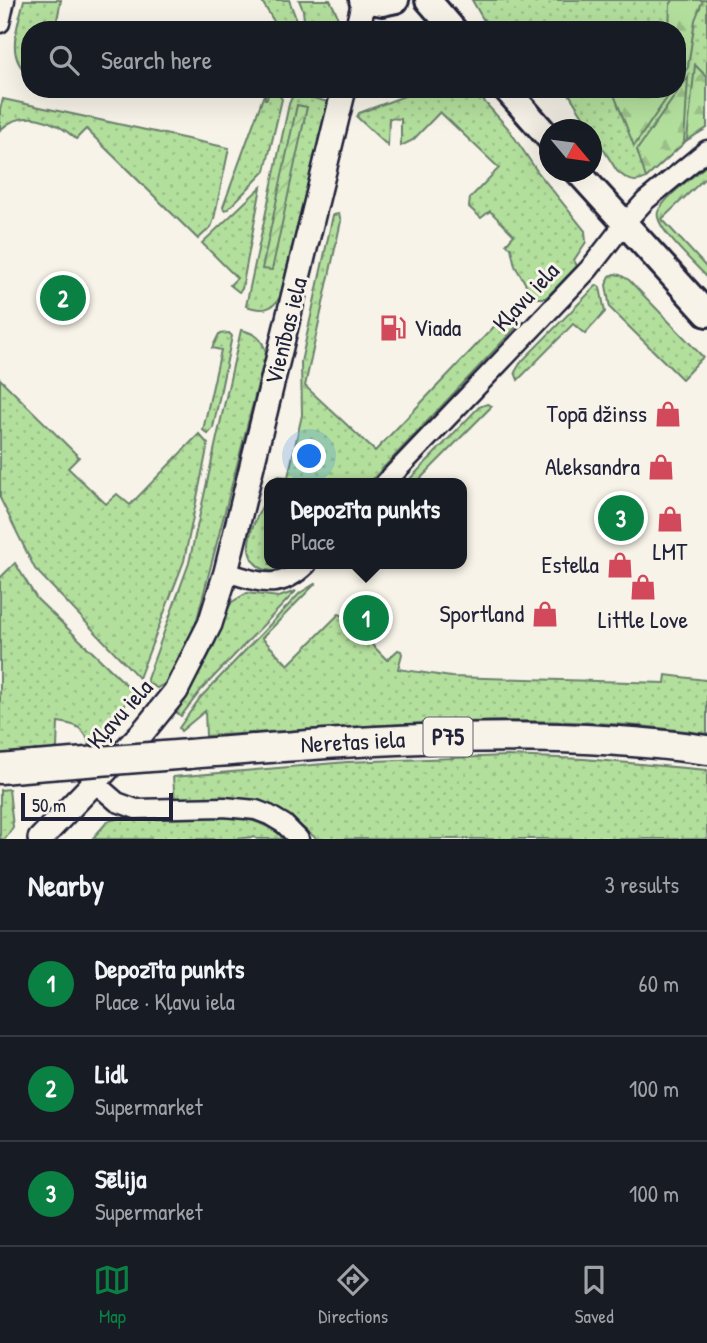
<!DOCTYPE html>
<html lang="en">
<head>
<meta charset="utf-8">
<style>
	body { margin:0; font-family:"Patrick Hand",sans-serif; background:#20242c; color:#f1f3f6 }
	.compass { position:absolute; left:539px; top:119px; width:63px; height:63px; border-radius:50%; background:#171b24; box-shadow:0 7px 28px #0002; rotate:119deg }
	.scale { position:absolute; left:21px; bottom:18px; width:152px; box-sizing:border-box; padding-left:7px; border:4px solid #22223b; border-top:0; font-size:19px; line-height:24px; white-space:nowrap; color:#22223b; -webkit-text-stroke:5px #f7f3e8; paint-order:stroke }
	.you { position:absolute; left:310px; top:457px; width:24px; height:24px; margin:-18px; border:5px solid #fff; border-radius:50%; background:#1a73e8; box-shadow:0 0 0 10px #1a73e833 }
	.badge { display:grid; place-items:center; width:46px; height:46px; border-radius:50%; background:#0b8043; color:#fff; font-size:23px; font-weight:700 }
	.pin { position:absolute; translate:-50% -50%; border:4px solid #fff; box-shadow:0 2px 7px #0006 }
	.popup { position:absolute; left:264px; top:478px; width:203px; height:91px; box-sizing:border-box; display:grid; place-content:center; border-radius:14px; background:#171b24; filter:drop-shadow(0 2px 5px #0005); font-size:23px; white-space:nowrap; color:#9ea1a6 }
	.popup b { font-size:26px; color:#f1f3f6 }
	.popup::after { content:''; position:absolute; left:50%; top:100%; margin-left:-14px; border:14px solid transparent; border-top-color:#171b24 }
	.list { margin:0; padding:0; list-style:none }
	h2 { display:flex; justify-content:space-between; align-items:center; height:91px; margin:0; padding:0 28px; font-size:30px }
	h2 small { font-size:23px; font-weight:400; color:#9ea1a6 }
	.list li { display:grid; grid-template-columns:46px 1fr auto; gap:21px; align-items:center; box-sizing:border-box; height:105px; padding:0 28px; border-top:2px solid #363941 }
	.list b { display:block; font-size:26px; white-space:nowrap }
	.list p { margin:0; font-size:23px; white-space:nowrap; color:#9ea1a6 }
	.list em { font-size:23px; font-style:normal; color:#9ea1a6 }
	.icon { flex:none; width:38px; height:38px; fill:none; stroke:currentColor; stroke-width:2; stroke-linecap:round; stroke-linejoin:round }
	.map { position:relative; flex:none; width:707px; height:839px; overflow:hidden }
	.search { position:absolute; background:#171b24; box-shadow:0 7px 28px #0002; left:21px; right:21px; top:21px; height:77px; display:flex; align-items:center; gap:18px; box-sizing:border-box; padding:0 24px; border-radius:28px; color:#9ea1a6; font-size:26px }
	.sheet { height:406px; background:#171b24 }
	nav { display:flex; justify-content:space-around; align-items:center; box-sizing:border-box; height:98px; border-top:2px solid #363941; background:#171b24; font-size:19px; color:#9ea1a6 }
	nav a { display:grid; justify-items:center; gap:4px }
	nav .on { color:#0b8043 }
	.map>svg:first-child { display:block }
	.grass { fill:url(#grass-dots); stroke:#6a806c; stroke-width:2 }
	.forest { fill:url(#forest-firs); stroke:#6a806c; stroke-width:2 }
	.garden { fill:url(#garden-furrows); stroke:#6a806c; stroke-width:2 }
	.lines { fill:none; stroke-linecap:round; stroke-linejoin:round }
	.minor-casing { stroke:#22223b; stroke-width:23 }
	.tertiary-casing { stroke:#22223b; stroke-width:28 }
	.secondary-casing { stroke:#22223b; stroke-width:30 }
	.primary-casing { stroke:#22223b; stroke-width:33 }
	.minor { stroke:#f7f3e8; stroke-width:18 }
	.tertiary { stroke:#f7f3e8; stroke-width:23 }
	.secondary { stroke:#f7f3e8; stroke-width:24 }
	.primary { stroke:#f7f3e8; stroke-width:28 }
	.primary-bridge-casing { stroke:#22223b; stroke-width:33; stroke-linecap:butt }
	.primary-bridge { stroke:#f7f3e8; stroke-width:28 }
	.labels { text-anchor:middle; stroke-width:6; stroke-linejoin:round; paint-order:stroke }
	.shield { fill:#f7f3e8; stroke:#62616f; stroke-width:2 }
	.shield-label { font-size:23px; font-weight:bold; fill:#22223b }
	.street-label { font-size:24px; fill:#22223b; stroke:#f7f3e8 }
	.poi-label { font-size:24px; fill:#22223b; stroke:#f7f3e8; text-anchor:end }
</style>
</head>
<body>
<div class="map">
<svg width="707" height="839" viewBox="0 0 707 839">
	<defs>
		<pattern id="grass-dots" width="8" height="8" patternUnits="userSpaceOnUse" patternTransform="scale(1.75)"><rect width="8" height="8" fill="#b3df9d"/><path d="M2 2h.1M6 6h.1" fill="none" stroke="#9abf88" stroke-width="1.8" stroke-linecap="round"/></pattern>
		<pattern id="forest-firs" width="22" height="20" patternUnits="userSpaceOnUse" patternTransform="scale(1.75)"><rect width="22" height="20" fill="#b3df9d"/><path d="M5 1l3.5 6h-7zM16 11l3.5 6h-7z" fill="#9abf88"/></pattern>
		<pattern id="garden-furrows" width="10" height="10" patternUnits="userSpaceOnUse" patternTransform="scale(1.75)"><rect width="10" height="10" fill="#b3df9d"/><path d="M-1 1l2-2M0 10L10 0M9 11l2-2" fill="none" stroke="#9abf88"/></pattern>
	</defs>
	<rect width="100%" height="100%" fill="#f7f3e8"/>
	<filter id="ink" filterUnits="userSpaceOnUse"><feTurbulence type="fractalNoise" baseFrequency=".0143" numOctaves="2"/><feDisplacementMap in="SourceGraphic" scale="14" xChannelSelector="R" yChannelSelector="G"/><feConvolveMatrix kernelMatrix="1 2 1 2 8 2 1 2 1" color-interpolation-filters="sRGB"/></filter>
	<g filter="url(#ink)">
		<g class="grass">
			<path d="M24,0H61L55,30H30V75C4,58 18,25 24,0Z"/>
			<polygon points="261,0 289,0 295,16 296,30 281,30 282,24 280,23 278,28"/>
			<polygon points="299,0 330,0 337,14 338,30 305,30 303,10"/>
			<path d="M472,0H707V128L687,140L646,178C635,185 626,179 617,171L566,89H677V30H496L483,19Z"/>
			<polygon points="266,89 265,99 267,99 269,90 278,94 282,99 265,171 228,209 224,210 223,207"/>
			<polygon points="423,89 473,89 508,128 537,171 585,231 586,242 574,260 577,266 546,298 534,298 515,266 511,248 506,244 514,235 490,211 481,218 469,207 470,198 499,168 440,112 413,140 401,146 401,119 389,118 388,146 357,117 359,113"/>
			<path d="M298,94L328,102L280,297C272,311 261,311 246,306L289,104L292,97Z"/>
			<path d="M3,99L229,148L214,219L211,227L198,239L86,129L76,139C54,119 24,108 0,130V109Z"/>
			<polygon points="261,187 242,289 239,292 230,285 237,278 202,243"/>
			<polygon points="339,214 341,221 305,386 375,451 508,312 512,312 519,316 520,323 369,483 274,483 278,476 288,477 302,415 301,362 333,215"/>
			<polygon points="614,274 620,275 629,280 703,357 682,379 610,308 606,285 610,276"/>
			<polygon points="597,285 600,287 605,312 585,334 573,324 518,380 515,372 521,362"/>
			<path d="M241,330C255,333 263,339 266,353L194,631L166,683L157,688L148,683L147,679L189,563Z"/>
			<polygon points="229,333 232,336 213,428 208,434 203,430 221,350 212,348 219,334"/>
			<polygon points="0,379 79,457 68,468 106,504 117,494 130,505 199,434 208,444 184,561 139,678 35,569 0,498"/>
			<polygon points="487,404 492,406 416,483 406,483 479,407"/>
			<path d="M270,492V564H292C282,570 272,574 261,568C234,551 259,512 270,492Z"/>
			<path d="M15,563L37,599L133,691L121,712L93,745L89,744C85,727 74,724 58,722L57,748L51,751L0,755V578Z"/>
			<path d="M316,583L262,638L288,665L339,614L344,616L387,660L398,650L401,651L402,654L398,669L451,677L665,683L666,675L705,680L707,681V734C541,709 373,726 206,736L205,711L181,731L179,728L200,698L300,593Z"/>
			<polygon points="296,591 202,689 181,716 175,711 203,667 215,643 223,617 232,602 247,593 279,597"/>
			<polygon points="507,756 584,759 707,770 707,839 317,839 279,809 257,802 175,802 173,777 347,762"/>
			<polygon points="9,789 13,827 5,839 0,839 0,790"/>
			<path d="M207,814C238,815 262,820 287,839H257L254,837L236,839H92L108,821L121,818Z"/>
		</g>
		<g class="forest">
			<polygon points="673,0 703,0 695,20 688,67 677,83 677,30 669,30 670,5"/>
			<polygon points="695,65 707,77 707,128 687,140"/>
			<polygon points="688,77 684,143 646,178 637,150"/>
			<polygon points="616,89 673,89 634,146 615,97"/>
			<path d="M707,165V176L662,219L707,268V277C697,266 653,226 658,212C663,198 695,175 707,165Z"/>
		</g>
		<polygon class="garden" points="297,105 307,107 272,270 262,269"/>
		<g class="lines">
			<g class="minor-casing">
				<g id="minor">
					<polyline points="0,23 5,0"/>
					<polyline points="385,483 589,269 624,224 645,201 707,150"/>
					<path d="M226,572C260,582 279,592 307,564"/>
					<polyline points="94,782 117,802 136,809 224,807 256,810 269,815 284,824 299,839"/>
				</g>
			</g>
			<g class="tertiary-casing">
				<g id="tertiary">
					<polyline points="357,30 364,1"/>
					<polyline points="40,839 142,733 176,691 210,624 226,572 344,89"/>
				</g>
			</g>
			<g class="secondary-casing">
				<g id="secondary">
					<polyline points="362,0 382,3 396,0"/>
					<polyline points="428,0 454,30"/>
					<polyline points="506,89 550,139"/>
					<polyline points="578,172 707,314"/>
				</g>
			</g>
			<g class="primary-casing">
				<g id="primary">
					<path d="M189,754C362,741 535,726 707,750"/>
					<polyline points="0,769 35,766"/>
				</g>
			</g>
			<use href="#minor" class="minor"/>
			<use href="#tertiary" class="tertiary"/>
			<use href="#secondary" class="secondary"/>
			<use href="#primary" class="primary"/>
			<g class="primary-bridge-casing">
				<polyline id="primary-bridge" points="35,766 189,754"/>
			</g>
			<use href="#primary-bridge" class="primary-bridge"/>
		</g>
	</g>
	<defs>
		<g id="fuel-bare" transform="scale(2.1)"><path d="M-5.5-6h7V0h2V4h1.3V-2.5L3-4.5l.8-.8L6-3V5H2.5V1h-1V6h-7ZM-4.2-4.7v3.2H.2V-4.7Z" fill="#d1495b" stroke="#f7f3e8" stroke-width="2.5" paint-order="stroke"/></g>
		<g id="shop-bare" transform="scale(2.1)"><path d="M-5-2.5h2.3a2.7 3.5 0 0 1 5.4 0H5L5.5 6h-11ZM-1.5-2.5h3a1.5 2.3 0 0 0-3 0Z" fill="#d1495b" stroke="#f7f3e8" stroke-width="2.5" paint-order="stroke"/></g>
	</defs>
	<g fill-rule="evenodd">
		<use href="#fuel-bare" x="393" y="328"/>
		<use href="#shop-bare" x="668" y="414"/>
		<use href="#shop-bare" x="661" y="467"/>
		<use href="#shop-bare" x="670" y="519"/>
		<use href="#shop-bare" x="620" y="565"/>
		<use href="#shop-bare" x="643" y="587"/>
		<use href="#shop-bare" x="545" y="614"/>
	</g>
	<g class="labels">
		<rect class="shield" x="423.5" y="717.5" width="49" height="39" rx="5"/>
		<g class="shield-label">
			<text x="448" y="745">P75</text>
		</g>
		<g class="street-label">
			<text transform="translate(526 297) rotate(-47)" y="8">Kļavu iela</text>
			<text transform="translate(286 331) rotate(-76)" y="8">Vienības iela</text>
			<text transform="translate(120 714) rotate(-48)" y="8">Kļavu iela</text>
			<text transform="translate(353 742) rotate(-3)" y="8">Neretas iela</text>
		</g>
		<g class="poi-label">
			<text x="414" y="336" text-anchor="start">Viada</text>
			<text x="647" y="422">Topā džinss</text>
			<text x="640" y="475">Aleksandra</text>
			<text x="670" y="560" text-anchor="middle">LMT</text>
			<text x="599" y="573">Estella</text>
			<text x="524" y="622">Sportland</text>
			<text x="643" y="628" text-anchor="middle">Little Love</text>
		</g>
	</g>
</svg>
<svg class="compass" viewBox="-18 -18 36 36"><path d="M0-13l5 13h-10z" fill="#e53935"/><path d="M0 13l5-13h-10z" fill="#9ea1a6"/></svg>
<div class="scale">50 m</div>
<div class="you"></div>
<div class="pin badge" style="left:366px;top:618px">1</div>
<div class="popup"><b>Depozīta punkts</b>Place</div>
<div class="pin badge" style="left:63px;top:298px">2</div>
<div class="pin badge" style="left:621px;top:518px">3</div>
<div class="search"><svg class="icon" aria-label="search" viewBox="0 0 24 24"><circle cx="10" cy="10" r="6"/><path d="M15 15l6 6"/></svg>Search here</div>
</div>
<section class="sheet">
<h2>Nearby<small>3 results</small></h2>
<ul class="list">
<li><span class="badge">1</span><div><b>Depozīta punkts</b><p>Place · Kļavu iela</p></div><em>60 m</em></li>
<li><span class="badge">2</span><div><b>Lidl</b><p>Supermarket</p></div><em>100 m</em></li>
<li><span class="badge">3</span><div><b>Sēlija</b><p>Supermarket</p></div><em>100 m</em></li>
</ul>
</section>
<nav>
<a class="on"><svg class="icon" aria-label="map" viewBox="0 0 24 24"><path d="M3 6l6-2 6 2 6-2v14l-6 2-6-2-6 2zM9 4v14M15 6v14"/></svg>Map</a>
<a><svg class="icon" aria-label="directions" viewBox="0 0 24 24"><path d="M12 3l9 9-9 9-9-9zM9 14v-3h6M13 9l2 2-2 2"/></svg>Directions</a>
<a><svg class="icon" aria-label="saved" viewBox="0 0 24 24"><path d="M7 4h10v16l-5-4-5 4z"/></svg>Saved</a>
</nav>
</body>
</html>
